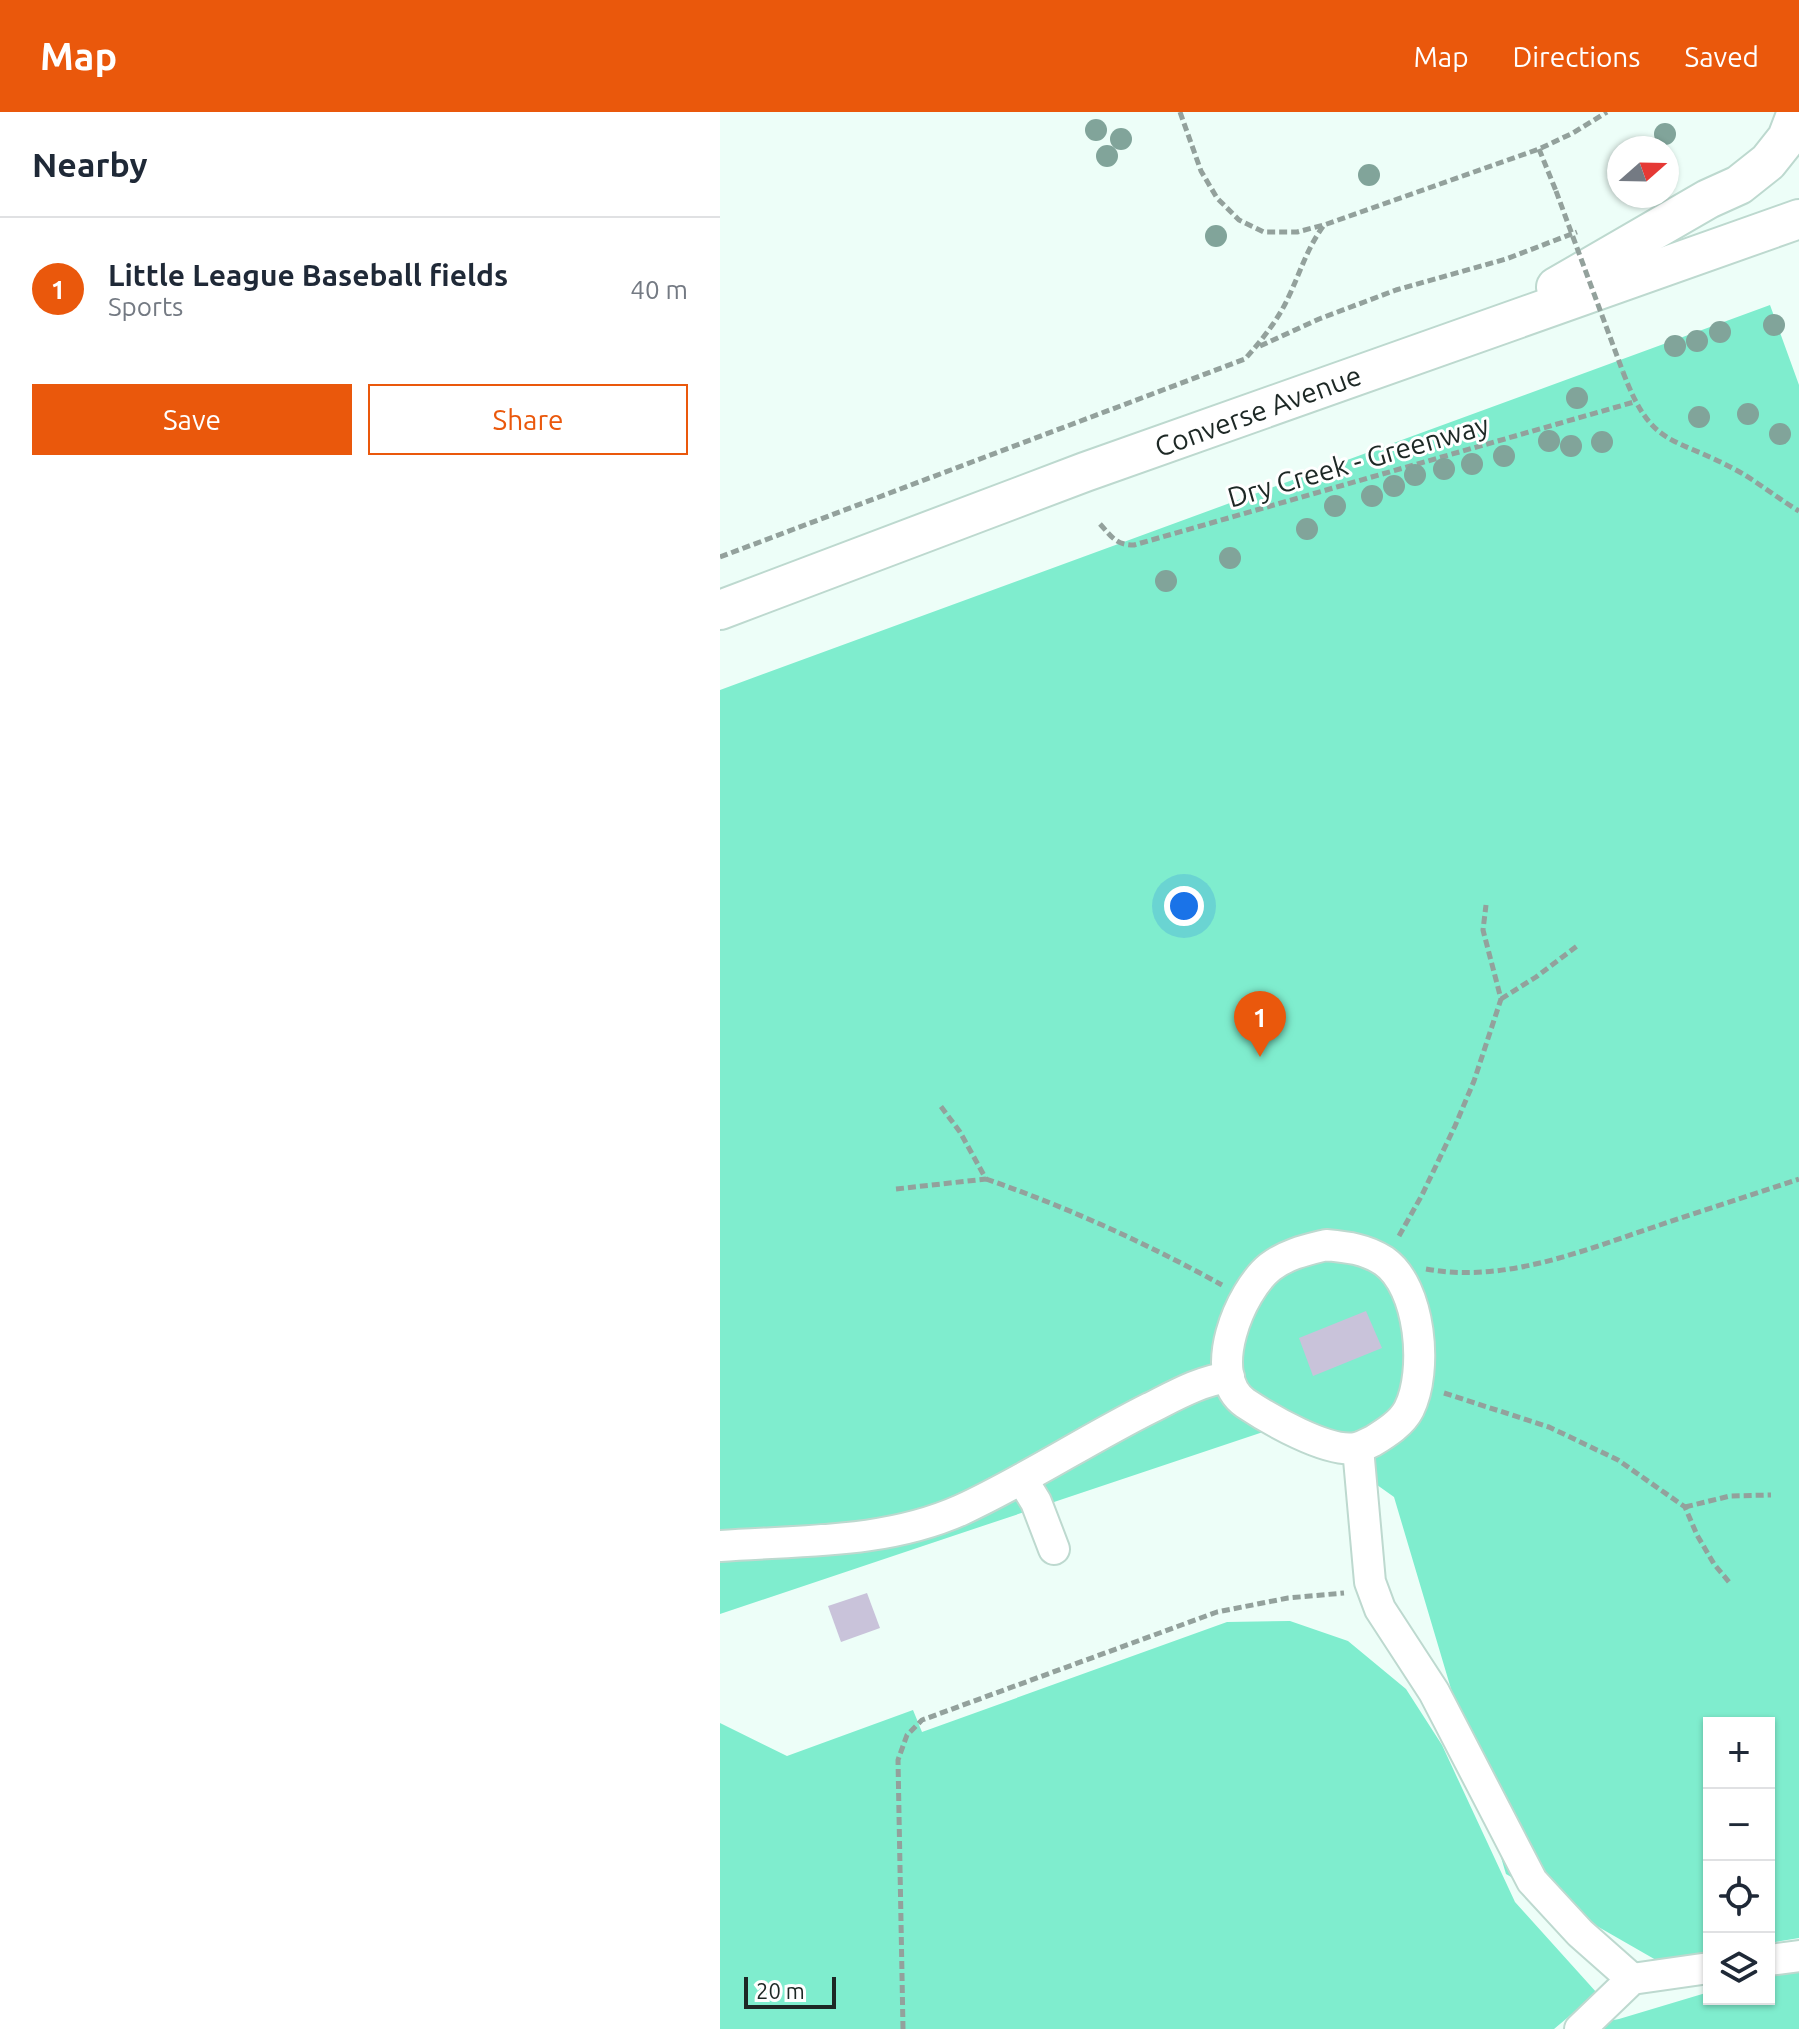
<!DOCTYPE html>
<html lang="en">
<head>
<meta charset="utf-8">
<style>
	body { margin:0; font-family:Ubuntu,sans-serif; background:#f6f6f7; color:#1f2937 }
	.controls { position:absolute; right:24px; bottom:24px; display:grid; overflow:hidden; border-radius:0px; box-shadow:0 2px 6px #0004 }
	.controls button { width:72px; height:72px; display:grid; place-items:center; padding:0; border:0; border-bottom:2px solid #e0e1e3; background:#fff; color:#1f2937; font:40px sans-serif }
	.compass { position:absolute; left:887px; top:24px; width:72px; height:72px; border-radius:50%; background:#fff; box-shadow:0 2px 6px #0004; rotate:70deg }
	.scale { position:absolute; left:24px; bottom:20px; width:92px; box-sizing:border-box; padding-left:8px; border:4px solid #1d2825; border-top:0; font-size:22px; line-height:28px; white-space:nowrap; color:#1d2825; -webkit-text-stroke:6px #fff; paint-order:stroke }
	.you { position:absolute; left:464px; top:794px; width:28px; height:28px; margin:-20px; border:6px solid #fff; border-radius:50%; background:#1a73e8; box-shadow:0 0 0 12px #1a73e833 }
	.badge { display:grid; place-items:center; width:52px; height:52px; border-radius:50%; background:#ea580c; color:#fff; font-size:26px; font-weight:700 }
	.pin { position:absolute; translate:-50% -66px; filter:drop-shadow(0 2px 4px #0008) }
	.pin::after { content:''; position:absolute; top:42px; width:28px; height:24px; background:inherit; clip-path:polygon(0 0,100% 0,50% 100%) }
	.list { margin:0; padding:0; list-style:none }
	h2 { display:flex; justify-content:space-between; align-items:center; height:104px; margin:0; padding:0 32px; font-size:34px }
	h2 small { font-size:26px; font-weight:400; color:#747a83 }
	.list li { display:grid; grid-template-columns:52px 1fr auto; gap:24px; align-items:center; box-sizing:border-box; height:144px; padding:0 32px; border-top:2px solid #e0e1e3 }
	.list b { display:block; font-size:30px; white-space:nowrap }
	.list p { margin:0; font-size:26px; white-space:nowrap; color:#747a83 }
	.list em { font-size:26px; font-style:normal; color:#747a83 }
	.actions { display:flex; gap:16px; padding:24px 32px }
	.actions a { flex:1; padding:18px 0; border:2px solid #ea580c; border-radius:0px; text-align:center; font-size:28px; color:#ea580c }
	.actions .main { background:#ea580c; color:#fff }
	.icon { flex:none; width:44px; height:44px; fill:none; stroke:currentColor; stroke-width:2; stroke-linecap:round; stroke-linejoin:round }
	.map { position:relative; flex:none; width:1079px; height:1917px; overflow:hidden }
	header { display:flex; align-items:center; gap:48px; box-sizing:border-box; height:112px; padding:0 40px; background:#ea580c; color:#fff }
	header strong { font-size:38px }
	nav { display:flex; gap:44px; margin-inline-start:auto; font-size:28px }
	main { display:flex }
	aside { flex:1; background:#fff }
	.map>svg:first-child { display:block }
	.green { fill:#7fedce }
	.building { fill:#c9c3da }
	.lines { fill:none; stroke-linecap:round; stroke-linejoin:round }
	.minor-casing { stroke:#bdd9cf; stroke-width:34 }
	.major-casing { stroke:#bdd9cf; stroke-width:42 }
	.path { stroke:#93a19c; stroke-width:5; stroke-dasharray:8 4; stroke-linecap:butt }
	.minor { stroke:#fff; stroke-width:30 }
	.major { stroke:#fff; stroke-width:38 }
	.path-bridge { stroke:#93a19c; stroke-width:5; stroke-dasharray:8 4; stroke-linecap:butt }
	.tree { fill:#81a49a }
	.labels { text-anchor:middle; stroke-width:6; stroke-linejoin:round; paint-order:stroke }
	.street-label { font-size:28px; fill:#1d2825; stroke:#fff }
</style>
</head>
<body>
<header>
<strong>Map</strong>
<nav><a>Map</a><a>Directions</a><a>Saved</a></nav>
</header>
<main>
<aside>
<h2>Nearby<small></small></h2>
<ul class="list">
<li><span class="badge">1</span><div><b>Little League Baseball fields</b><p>Sports</p></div><em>40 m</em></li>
</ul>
<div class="actions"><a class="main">Save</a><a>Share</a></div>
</aside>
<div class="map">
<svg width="1079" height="1917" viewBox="0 0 1079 1917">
	<rect width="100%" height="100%" fill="#edfef8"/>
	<g class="green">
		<polygon points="1050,193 1079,273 1079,1826 1049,1831 1049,1611 989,1611 989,1840 936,1848 786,1762 674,1385 570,1311 0,1502 0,578"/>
		<polygon points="570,1509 628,1529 686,1577 722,1633 795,1790 877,1881 834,1917 0,1917 0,1611 67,1644 193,1598 202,1620 507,1510"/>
		<polygon points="1079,1853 1079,1917 845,1917 899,1907 989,1880 989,1887 1049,1887 1049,1862"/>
	</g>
	<g class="building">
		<polygon points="646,1199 662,1236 593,1264 579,1226"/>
		<polygon points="147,1481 160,1516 121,1530 108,1494"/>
	</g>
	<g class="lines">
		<g class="minor-casing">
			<g id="minor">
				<path d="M606,1133C627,1135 646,1137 664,1149C701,1175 708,1259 689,1297C682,1311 666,1321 653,1329C648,1331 642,1335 636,1336C607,1341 549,1307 525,1291C485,1263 520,1179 550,1155C567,1142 586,1138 606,1133Z"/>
				<polyline points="638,1336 650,1470 660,1497 714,1580 812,1769 860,1821 912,1867"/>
				<polyline points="302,1367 316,1390 334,1437"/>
				<path d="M0,1434C81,1428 165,1432 241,1398C306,1368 366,1328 430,1296C456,1283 480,1269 509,1265"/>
				<polyline points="1049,1848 1079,1844"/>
				<polyline points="860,1917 912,1867 989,1856"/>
			</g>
		</g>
		<g class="major-casing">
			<g id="major">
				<polyline points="836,175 988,87 1019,73 1048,50 1067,26 1077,0"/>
				<polyline points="0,498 365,360 1079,107"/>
			</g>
		</g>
		<g class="path">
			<polyline points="460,0 481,59 497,86 519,108 544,120 577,120 604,113 819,37 853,21 887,0"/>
			<polyline points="819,37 836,79"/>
			<polyline points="540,234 599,207 676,178 786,147 857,120"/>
			<path d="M903,260C932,337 952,323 1016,358C1038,370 1057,386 1079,399"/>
			<path d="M380,412C392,425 396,433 414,433L914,290"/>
			<path d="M0,445L525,247C541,229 558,208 568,186C581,159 586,138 604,113"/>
			<polyline points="781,887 816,865 857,834"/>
			<path d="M266,1067C347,1095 426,1131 502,1173"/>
			<polyline points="176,1077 266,1067 240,1020 219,992"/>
			<polyline points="679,1124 702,1083 735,1014 754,969 781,887 763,818 766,793"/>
			<path d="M706,1157C782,1171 857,1141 928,1117C978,1100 1029,1084 1079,1067"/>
			<polyline points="724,1281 829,1315 898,1348 965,1395 977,1423 994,1452 1009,1470"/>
			<polyline points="965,1395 1010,1384 1051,1383"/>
			<polyline points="183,1917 178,1648 187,1623 202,1608 497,1500 568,1486 624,1481"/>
		</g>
		<use href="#minor" class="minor"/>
		<use href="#major" class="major"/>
		<polyline class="path-bridge" points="836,79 903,260"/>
	</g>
	<g class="tree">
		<circle cx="376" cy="18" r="11"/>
		<circle cx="945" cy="22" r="11"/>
		<circle cx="401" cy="27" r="11"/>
		<circle cx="387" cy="44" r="11"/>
		<circle cx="649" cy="63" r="11"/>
		<circle cx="496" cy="124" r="11"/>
		<circle cx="1054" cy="213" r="11"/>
		<circle cx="1000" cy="220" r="11"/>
		<circle cx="977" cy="229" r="11"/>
		<circle cx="955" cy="234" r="11"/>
		<circle cx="857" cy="286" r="11"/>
		<circle cx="1028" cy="302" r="11"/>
		<circle cx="979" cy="305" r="11"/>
		<circle cx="1060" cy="322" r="11"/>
		<circle cx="829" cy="329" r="11"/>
		<circle cx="882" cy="330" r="11"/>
		<circle cx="851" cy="334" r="11"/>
		<circle cx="784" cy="344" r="11"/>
		<circle cx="752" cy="352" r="11"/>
		<circle cx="724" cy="357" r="11"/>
		<circle cx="695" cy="363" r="11"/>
		<circle cx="674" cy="374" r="11"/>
		<circle cx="652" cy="384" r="11"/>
		<circle cx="615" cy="394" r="11"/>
		<circle cx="587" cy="417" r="11"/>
		<circle cx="510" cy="446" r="11"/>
		<circle cx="446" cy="469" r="11"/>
	</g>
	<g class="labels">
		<g class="street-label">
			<text transform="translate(538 299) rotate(-20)" y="10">Converse Avenue</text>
			<text transform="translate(638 349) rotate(-16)" y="10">Dry Creek - Greenway</text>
		</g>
	</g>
</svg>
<div class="controls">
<button>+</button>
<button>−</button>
<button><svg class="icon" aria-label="locate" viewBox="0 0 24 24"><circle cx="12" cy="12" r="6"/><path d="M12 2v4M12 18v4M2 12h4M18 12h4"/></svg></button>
<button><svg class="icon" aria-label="layers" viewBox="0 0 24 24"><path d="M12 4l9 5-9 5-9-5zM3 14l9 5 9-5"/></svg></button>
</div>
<svg class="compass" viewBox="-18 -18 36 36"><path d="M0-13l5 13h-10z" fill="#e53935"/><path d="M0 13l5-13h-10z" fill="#747a83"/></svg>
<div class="scale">20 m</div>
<div class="you"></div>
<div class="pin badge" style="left:540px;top:945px">1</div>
</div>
</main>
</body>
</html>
